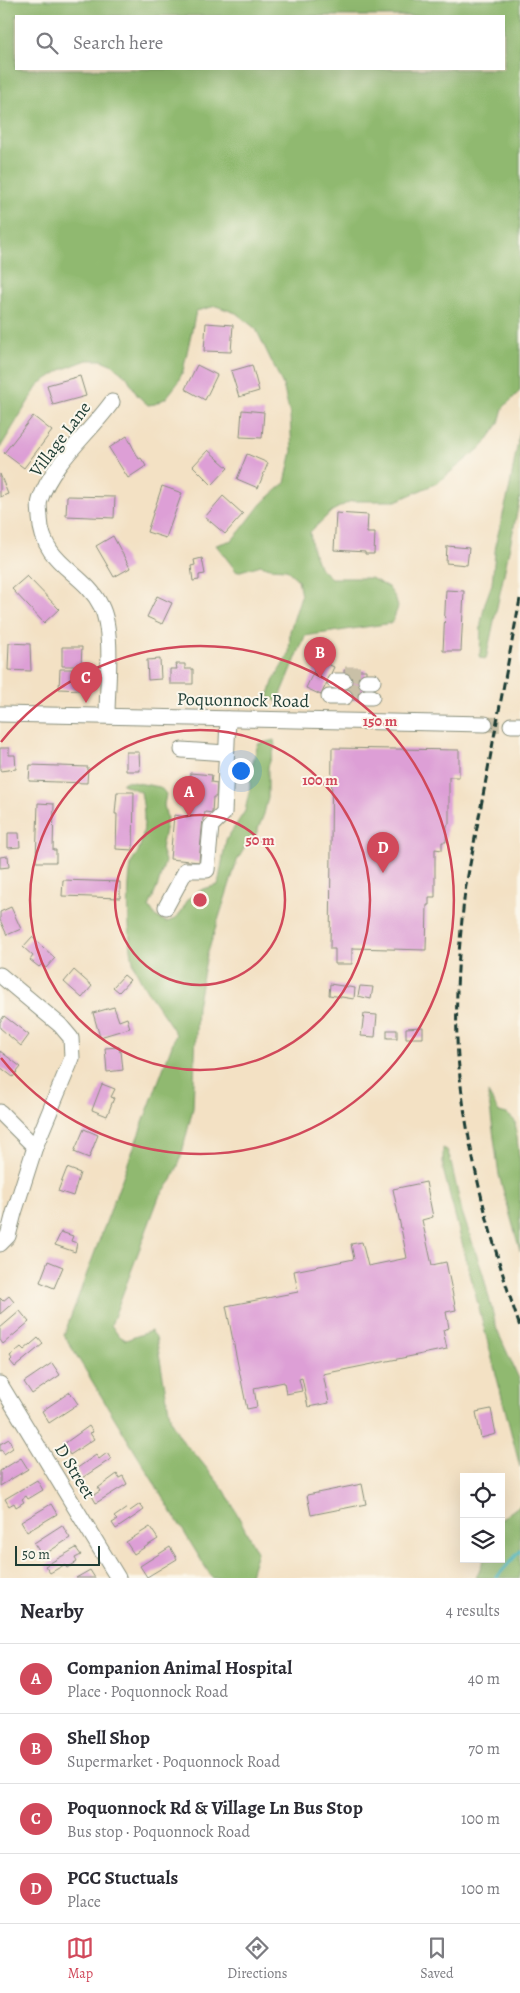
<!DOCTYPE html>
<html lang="en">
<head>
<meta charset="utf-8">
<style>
	body { margin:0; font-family:Alegreya,serif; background:#f2f2f3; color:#2b2b33 }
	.controls { position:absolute; right:15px; bottom:15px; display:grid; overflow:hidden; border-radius:0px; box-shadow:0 5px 20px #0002 }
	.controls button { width:45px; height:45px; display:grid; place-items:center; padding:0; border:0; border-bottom:1px solid #e1e1e2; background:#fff; color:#2b2b33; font:25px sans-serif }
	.scale { position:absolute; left:15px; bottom:12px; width:85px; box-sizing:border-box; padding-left:5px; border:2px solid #1f3d34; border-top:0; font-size:14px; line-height:18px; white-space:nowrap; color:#1f3d34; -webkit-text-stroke:4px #fbf7ec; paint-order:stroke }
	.you { position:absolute; left:240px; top:770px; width:18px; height:18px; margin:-12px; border:4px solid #fff; border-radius:50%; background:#1a73e8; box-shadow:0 0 0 8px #1a73e833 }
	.badge { display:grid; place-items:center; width:32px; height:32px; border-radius:50%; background:#d1495b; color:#fff; font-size:16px; font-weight:700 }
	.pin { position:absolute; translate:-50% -41px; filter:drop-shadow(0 1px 2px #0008) }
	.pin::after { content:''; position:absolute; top:26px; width:18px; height:15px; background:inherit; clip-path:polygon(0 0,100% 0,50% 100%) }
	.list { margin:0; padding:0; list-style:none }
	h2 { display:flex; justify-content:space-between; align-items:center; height:65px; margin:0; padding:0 20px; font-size:21px }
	h2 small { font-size:16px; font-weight:400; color:#7c7c81 }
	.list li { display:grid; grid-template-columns:32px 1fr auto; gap:15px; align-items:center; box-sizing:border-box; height:70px; padding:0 20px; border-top:1px solid #e1e1e2 }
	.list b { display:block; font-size:19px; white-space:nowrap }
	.list p { margin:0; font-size:16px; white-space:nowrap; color:#7c7c81 }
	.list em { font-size:16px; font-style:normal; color:#7c7c81 }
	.icon { flex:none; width:28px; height:28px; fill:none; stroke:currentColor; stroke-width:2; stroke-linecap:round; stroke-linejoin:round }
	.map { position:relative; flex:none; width:520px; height:1578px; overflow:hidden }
	.search { position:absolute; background:#fff; box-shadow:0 5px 20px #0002; left:15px; right:15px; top:15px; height:55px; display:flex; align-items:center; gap:12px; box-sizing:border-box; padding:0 18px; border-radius:0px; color:#7c7c81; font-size:19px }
	.sheet { height:345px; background:#fff }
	nav { display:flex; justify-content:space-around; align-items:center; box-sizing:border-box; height:70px; border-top:1px solid #e1e1e2; background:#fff; font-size:14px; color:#7c7c81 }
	nav a { display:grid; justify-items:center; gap:2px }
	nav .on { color:#d1495b }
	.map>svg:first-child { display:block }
	.forest { fill:#90b96f; stroke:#587b52; fill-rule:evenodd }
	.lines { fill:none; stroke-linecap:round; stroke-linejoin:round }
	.stream { stroke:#45b5be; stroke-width:3 }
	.building { fill:#dd9fd6 }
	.minor-tunnel { stroke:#c9c0a7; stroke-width:15; stroke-dasharray:15 8; stroke-linecap:butt }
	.minor-casing { stroke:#898f7c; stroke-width:17 }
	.minor { stroke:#fff; stroke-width:15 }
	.rail { stroke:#1f3d34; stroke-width:3; stroke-dasharray:8 4; stroke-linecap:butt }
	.ring { fill:none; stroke:#d1495b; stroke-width:2.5 }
	.labels { text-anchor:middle; stroke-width:4; stroke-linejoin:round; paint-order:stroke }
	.street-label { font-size:18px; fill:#1f3d34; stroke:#fbf7ec }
	.centre { fill:#d1495b; stroke:#fbf7ec; stroke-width:2.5 }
	.ring-label { font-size:15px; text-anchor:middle; font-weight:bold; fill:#d1495b; stroke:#fbf7ec; stroke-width:4; stroke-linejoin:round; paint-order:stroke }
</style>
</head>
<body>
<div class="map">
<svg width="520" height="1578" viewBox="0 0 520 1578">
	<rect width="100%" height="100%" fill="#fbf7ec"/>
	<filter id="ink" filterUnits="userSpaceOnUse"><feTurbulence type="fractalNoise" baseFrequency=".02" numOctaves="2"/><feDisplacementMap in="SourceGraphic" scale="10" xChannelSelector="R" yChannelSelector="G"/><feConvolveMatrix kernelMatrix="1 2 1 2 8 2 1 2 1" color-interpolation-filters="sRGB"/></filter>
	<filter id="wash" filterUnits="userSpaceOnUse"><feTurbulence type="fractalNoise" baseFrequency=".0096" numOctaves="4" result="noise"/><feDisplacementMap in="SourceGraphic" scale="20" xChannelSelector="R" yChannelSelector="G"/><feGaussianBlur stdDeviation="1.12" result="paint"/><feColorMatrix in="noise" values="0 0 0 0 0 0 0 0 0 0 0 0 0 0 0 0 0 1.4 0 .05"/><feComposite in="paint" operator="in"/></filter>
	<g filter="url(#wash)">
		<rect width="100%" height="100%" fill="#f3e1c4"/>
		<g class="forest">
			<path d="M0,0H520V391L503,408L499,423L484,445L437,483L396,501H351L332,511L310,532L312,547L319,567L331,578H371L388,587L395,597L398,607L392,623L305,636L278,702L268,697L274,679L289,654L290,631L301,596L298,580L286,569L270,568L261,565L237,572L216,545L232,540L241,530L261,504L285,483L292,451L290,415L283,385L256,329L236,313L216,306L196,311L183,371L177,384L166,398L155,404L148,405L137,395L127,377L113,365L101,360H87L61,370L39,384L0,448ZM504,16V69H16V16Z"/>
			<polygon points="520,430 520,498 486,659 480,658 481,623 485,603 492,584 496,542 509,491"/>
			<path d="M274,740L275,747L268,767V797L264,814L254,839L245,847L237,861L207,955L197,1006L193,1108L180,1161L172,1180L159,1197L111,1325L118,1335L126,1340L151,1331L156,1337L171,1422L184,1443L196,1455L225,1491L257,1552L249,1578H212L64,1335L176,1034C163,1012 145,992 135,968C128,950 126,881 132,862C133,858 136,856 138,852C146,833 145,811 141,792L122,784L126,781L160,787L166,794L164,805L167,819L161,849L165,861L158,885L149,907L155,916L166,922C185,918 181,903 194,894C201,889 210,887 218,885L226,840L245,811L250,788V773L258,744Z"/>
			<polygon points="488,1093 499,1112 507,1114 515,1121 520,1164 520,1251 499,1175"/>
			<polygon points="443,1148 447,1150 450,1158 462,1212 483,1274 497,1330 520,1381 520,1467 443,1169"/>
			<polygon points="520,1505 520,1578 476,1578 484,1559 501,1559 501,1519"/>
		</g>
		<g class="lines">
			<polyline class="stream" points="496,1578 520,1551"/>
		</g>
		<g id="blocks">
			<g class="building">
				<polygon points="206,323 233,325 231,352 204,351"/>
				<polygon points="197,365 217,375 205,400 185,389"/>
				<polygon points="252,365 259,391 239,397 231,371"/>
				<polygon points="80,376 86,396 53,405 47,385"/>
				<polygon points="242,410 264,412 262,438 240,437"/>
				<polygon points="33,416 52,431 24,468 4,453"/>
				<polygon points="127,436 139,459 141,458 146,466 128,478 109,448"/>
				<polygon points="208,450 228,468 212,485 193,466"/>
				<polygon points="247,454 268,463 258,488 237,479"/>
				<polygon points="0,474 8,494 0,497"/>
				<polygon points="162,486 182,493 166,538 147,532"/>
				<polygon points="67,496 115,497 114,518 66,516"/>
				<polygon points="223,496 243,514 225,534 205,517"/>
				<polygon points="336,513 368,515 367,533 375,533 374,554 365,554 365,552 334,550"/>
				<polygon points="113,536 130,568 114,577 96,546"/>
				<polygon points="447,546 469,548 467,565 446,563"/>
				<polygon points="202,558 205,574 199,575 199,580 193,581 191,566 195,565 194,560"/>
				<polygon points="27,576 59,609 44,623 12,589"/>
				<polygon points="446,590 464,591 461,651 443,651"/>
				<polygon points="157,596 172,603 162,624 147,617"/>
				<polygon points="9,643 30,644 31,671 8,670"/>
				<polygon points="62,647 82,647 81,666 62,666"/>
				<polygon points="160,659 161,679 148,680 147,660"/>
				<polygon points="319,660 334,667 321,695 306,688"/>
				<polygon points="176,664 185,664 185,669 193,669 193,684 170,684 170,669 177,669"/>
				<polygon points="60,669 82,669 81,690 59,689"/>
				<polygon points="344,670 366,670 366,700 345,700"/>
				<polygon points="0,748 9,748 9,755 15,755 16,769 0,771"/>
				<polygon points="332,748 459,750 459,777 449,777 449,824 447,825 446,842 442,842 442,850 435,849 435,897 429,897 429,905 427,905 426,950 352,948 352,964 335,964 335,949 330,949"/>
				<polygon points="126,752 139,752 140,771 126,771"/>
				<polygon points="30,765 88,767 87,783 29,781"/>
				<polygon points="190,773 212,775 211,782 217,783 216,797 213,797 212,813 205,812 204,818 203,818 199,862 170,859 174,815 189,817 189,810 187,810"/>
				<polygon points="117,792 134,792 133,850 116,849 117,814 115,814"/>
				<polygon points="38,803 54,804 53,850 56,850 56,862 36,862"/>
				<polygon points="8,833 19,833 20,847 8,848"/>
				<polygon points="8,856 9,867 0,868 0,857"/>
				<polygon points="63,880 120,882 120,898 62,896"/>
				<polygon points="11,907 21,929 7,935 0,920 0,912"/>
				<polygon points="32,937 55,958 46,968 42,964 39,967 30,960 33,956 23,947"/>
				<polygon points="74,970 92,986 82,998 64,982"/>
				<polygon points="124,975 130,980 119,992 113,987"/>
				<polygon points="330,984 355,988 354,999 329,995"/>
				<polygon points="360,986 373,987 371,999 358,996"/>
				<polygon points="114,1007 119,1021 127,1018 130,1028 100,1037 93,1013"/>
				<polygon points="364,1014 377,1015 375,1037 361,1036"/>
				<polygon points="4,1016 29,1035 21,1046 0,1028 0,1022"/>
				<polygon points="423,1027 423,1038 406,1038 406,1028"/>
				<rect x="387" y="1030" width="10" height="8"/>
				<polygon points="119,1047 120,1052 121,1051 123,1070 107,1072 105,1048"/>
				<polygon points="0,1051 21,1067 13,1077 0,1067"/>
				<polygon points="102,1084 115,1089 111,1097 114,1098 107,1116 92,1110"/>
				<polygon points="84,1129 98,1135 89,1158 74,1152"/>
				<polygon points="67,1168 80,1173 73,1196 58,1191"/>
				<polygon points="426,1182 433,1217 422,1220 432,1265 446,1262 456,1310 446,1312 449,1328 443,1330 447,1349 323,1374 329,1403 308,1407 302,1378 299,1379 302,1391 286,1394 284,1382 254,1388 257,1407 247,1409 226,1306 298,1292 294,1271 354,1259 351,1244 362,1242 368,1266 407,1258 393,1189"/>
				<polygon points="61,1232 73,1236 71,1241 77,1243 75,1252 55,1245"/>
				<polygon points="48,1261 63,1267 54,1288 40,1282"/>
				<polygon points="9,1296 14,1302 0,1314 0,1298 3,1301"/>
				<polygon points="20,1311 29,1322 3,1344 0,1340 0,1328"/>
				<polygon points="38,1338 43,1344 15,1367 10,1361 12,1359 10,1356 21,1347 24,1350"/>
				<polygon points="52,1363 60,1375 32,1394 24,1382"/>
				<polygon points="70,1392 78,1404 49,1423 42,1411"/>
				<polygon points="491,1409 496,1434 481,1438 476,1412"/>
				<polygon points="89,1426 93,1432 90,1433 94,1439 70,1455 67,1450 65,1451 61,1446"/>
				<polygon points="9,1439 13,1448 4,1454 2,1450 0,1451 0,1444"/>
				<polygon points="107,1453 111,1459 82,1478 76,1469 96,1455 99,1459"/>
				<polygon points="21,1458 28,1469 0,1486 0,1471"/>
				<polygon points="117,1474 119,1478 123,1476 127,1484 96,1503 92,1496 100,1491 98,1488"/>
				<polygon points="37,1480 43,1490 28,1499 26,1496 22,1499 24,1502 16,1507 14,1503 9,1506 5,1499"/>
				<polygon points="362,1484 366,1504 311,1515 307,1495"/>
				<polygon points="51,1504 57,1514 27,1532 21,1522"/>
				<polygon points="140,1504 144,1510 116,1529 112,1523 117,1520 114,1517 127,1508 130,1511"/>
				<polygon points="62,1525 70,1538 42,1556 34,1543"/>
				<polygon points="150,1527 158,1539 134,1554 126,1542"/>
				<polygon points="170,1547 177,1559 147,1577 140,1566"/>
				<polygon points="76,1548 81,1555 75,1558 77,1562 67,1568 64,1565 50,1573 45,1566"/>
				<polygon points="90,1570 95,1578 76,1578"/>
			</g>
		</g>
	</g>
	<g filter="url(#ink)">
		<use href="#blocks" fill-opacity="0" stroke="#898f7c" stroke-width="1"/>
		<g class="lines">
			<g class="minor-tunnel">
				<polyline points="345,674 366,674"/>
				<polyline points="345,690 366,690"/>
				<polyline points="485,724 511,725"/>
			</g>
			<g class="minor-casing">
				<g id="minor">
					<polyline points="335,681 344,681"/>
					<polyline points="366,681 373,681"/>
					<polyline points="329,697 345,697"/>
					<polyline points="366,697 372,697"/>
					<polyline points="0,714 485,724"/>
					<path d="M107,715C107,686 114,631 101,606C84,571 42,565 40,518C40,512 38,505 40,500C52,463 89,434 112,402"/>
					<polyline points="511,725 520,725"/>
					<polyline points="182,750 226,753"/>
					<polyline points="166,907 186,870 207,870 211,826 224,813 228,719"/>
					<polyline points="0,975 60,1025 71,1038 72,1058 35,1147 14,1213 8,1236 0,1244"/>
					<polyline points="0,1112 35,1147"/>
					<polyline points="0,1384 118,1578"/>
				</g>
			</g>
			<use href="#minor" class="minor"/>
			<path class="rail" d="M520,599L465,891C459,945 454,1002 458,1057C466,1150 490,1239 520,1327"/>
		</g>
	</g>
	<g class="ring">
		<circle cx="200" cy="900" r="85"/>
		<circle cx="200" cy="900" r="170"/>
		<path d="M1 742A254 254 0 1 1 1 1058"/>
	</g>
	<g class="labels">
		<g class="street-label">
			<text transform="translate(60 439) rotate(-53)" y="6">Village Lane</text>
			<text transform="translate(243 700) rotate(1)" y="6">Poquonnock Road</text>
			<text transform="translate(75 1471) rotate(59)" y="6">D Street</text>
		</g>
	</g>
	<circle cx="200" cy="900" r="8" class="centre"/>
	<g class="ring-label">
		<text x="380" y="726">150 m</text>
		<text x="320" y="785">100 m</text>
		<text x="260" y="845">50 m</text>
	</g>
</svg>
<div class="controls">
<button><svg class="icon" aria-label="locate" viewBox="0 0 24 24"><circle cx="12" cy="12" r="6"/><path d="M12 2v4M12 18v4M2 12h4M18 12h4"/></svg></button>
<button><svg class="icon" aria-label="layers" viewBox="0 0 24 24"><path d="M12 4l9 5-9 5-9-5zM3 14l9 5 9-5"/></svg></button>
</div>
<div class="scale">50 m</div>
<div class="you"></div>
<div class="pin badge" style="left:189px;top:817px">A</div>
<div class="pin badge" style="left:320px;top:678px">B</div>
<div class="pin badge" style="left:86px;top:703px">C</div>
<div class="pin badge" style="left:383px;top:873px">D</div>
<div class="search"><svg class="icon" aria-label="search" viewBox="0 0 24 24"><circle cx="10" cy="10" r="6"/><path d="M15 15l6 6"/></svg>Search here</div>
</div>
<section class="sheet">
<h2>Nearby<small>4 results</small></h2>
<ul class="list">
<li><span class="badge">A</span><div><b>Companion Animal Hospital</b><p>Place · Poquonnock Road</p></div><em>40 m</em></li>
<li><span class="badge">B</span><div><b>Shell Shop</b><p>Supermarket · Poquonnock Road</p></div><em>70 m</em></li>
<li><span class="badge">C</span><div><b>Poquonnock Rd &amp; Village Ln Bus Stop</b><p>Bus stop · Poquonnock Road</p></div><em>100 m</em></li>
<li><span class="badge">D</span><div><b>PCC Stuctuals</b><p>Place</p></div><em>100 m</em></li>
</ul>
</section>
<nav>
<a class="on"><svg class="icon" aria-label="map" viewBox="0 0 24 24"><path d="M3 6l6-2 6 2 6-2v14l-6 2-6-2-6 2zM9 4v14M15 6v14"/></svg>Map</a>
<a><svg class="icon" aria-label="directions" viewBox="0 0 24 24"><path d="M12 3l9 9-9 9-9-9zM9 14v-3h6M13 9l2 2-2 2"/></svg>Directions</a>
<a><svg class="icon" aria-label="saved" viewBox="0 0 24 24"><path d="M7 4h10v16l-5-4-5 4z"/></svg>Saved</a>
</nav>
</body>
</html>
